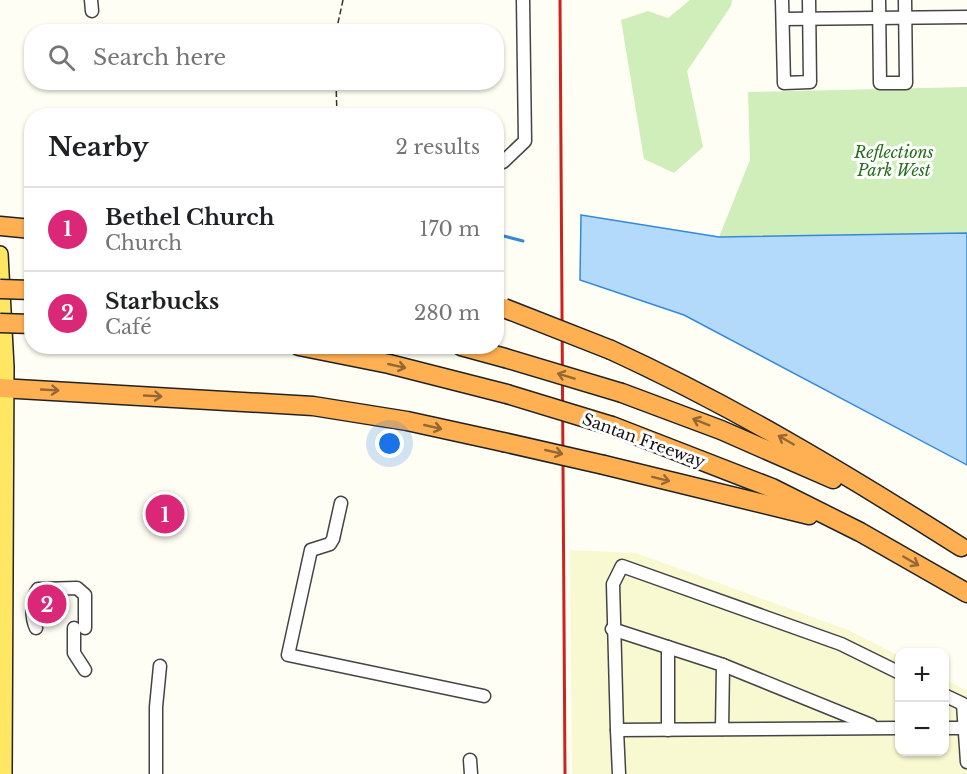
<!DOCTYPE html>
<html lang="en">
<head>
<meta charset="utf-8">
<style>
	body { margin:0; font-family:"Libre Baskerville",serif; background:#f6f6f6; color:#202124 }
	.controls { position:absolute; right:18px; bottom:18px; display:grid; overflow:hidden; border-radius:12px; box-shadow:0 2px 4px #0004 }
	.controls button { width:54px; height:54px; display:grid; place-items:center; padding:0; border:0; border-bottom:2px solid #e0e0e0; background:#fff; color:#202124; font:30px sans-serif }
	.you { position:absolute; left:390px; top:444px; width:21px; height:21px; margin:-15px; border:4px solid #fff; border-radius:50%; background:#1a73e8; box-shadow:0 0 0 9px #1a73e833 }
	.badge { display:grid; place-items:center; width:39px; height:39px; border-radius:50%; background:#db2777; color:#fff; font-size:20px; font-weight:700 }
	.pin { position:absolute; translate:-50% -50%; border:3px solid #fff; box-shadow:0 2px 6px #0006 }
	.list { margin:0; padding:0; list-style:none }
	h2 { display:flex; justify-content:space-between; align-items:center; height:78px; margin:0; padding:0 24px; font-size:26px }
	h2 small { font-size:20px; font-weight:400; color:#757577 }
	.list li { display:grid; grid-template-columns:39px 1fr auto; gap:18px; align-items:center; box-sizing:border-box; height:84px; padding:0 24px; border-top:2px solid #e0e0e0 }
	.list b { display:block; font-size:22px; white-space:nowrap }
	.list p { margin:0; font-size:20px; white-space:nowrap; color:#757577 }
	.list em { font-size:20px; font-style:normal; color:#757577 }
	.icon { flex:none; width:33px; height:33px; fill:none; stroke:currentColor; stroke-width:2; stroke-linecap:round; stroke-linejoin:round }
	.map { position:relative; flex:none; width:967px; height:774px; overflow:hidden }
	.search { position:absolute; background:#fff; box-shadow:0 2px 4px #0004; left:24px; top:24px; width:480px; height:66px; display:flex; align-items:center; gap:15px; box-sizing:border-box; padding:0 21px; border-radius:24px; color:#757577; font-size:22px }
	.panel { position:absolute; background:#fff; box-shadow:0 2px 4px #0004; left:24px; top:108px; width:480px; height:246px; border-radius:24px }
	.map>svg:first-child { display:block }
	.farmland { fill:#f8f8d1 }
	.green { fill:#d0eeb9 }
	.water { fill:#b4dafb; stroke:#3489d9; stroke-width:1.5 }
	.lines { fill:none; stroke-linecap:round; stroke-linejoin:round }
	.stream { stroke:#3489d9; stroke-width:3 }
	.minor-casing { stroke:#444; stroke-width:15 }
	.major-casing { stroke:#222; stroke-width:18 }
	.highway-casing { stroke:#222; stroke-width:21 }
	.path { stroke:#333; stroke-width:1.5; stroke-dasharray:6 3; stroke-linecap:butt }
	.minor { stroke:#fff; stroke-width:12 }
	.major { stroke:#ffe764; stroke-width:15 }
	.highway { stroke:#ffb052; stroke-width:18 }
	.rail { stroke:#ce221b; stroke-width:3 }
	.highway-bridge-casing { stroke:#222; stroke-width:21; stroke-linecap:butt }
	.highway-bridge { stroke:#ffb052; stroke-width:18 }
	.oneway { stroke:#946835 }
	.labels { text-anchor:middle; stroke-width:6; stroke-linejoin:round; paint-order:stroke }
	.park-label { font-size:16px; font-style:italic; fill:#246f1a; stroke:#fff }
	.street-label { font-size:16px; fill:#111; stroke:#fff }
</style>
</head>
<body>
<div class="map">
<svg width="967" height="774" viewBox="0 0 967 774">
	<rect width="100%" height="100%" fill="#fffef4"/>
	<polygon class="farmland" points="570,550 636,553 848,630 899,656 900,752 944,752 945,679 967,691 967,774 572,774"/>
	<g class="green">
		<polygon points="690,0 732,0 731,6 687,71 703,147 674,173 644,159 621,20 648,11 668,18"/>
		<polygon points="967,87 967,233 719,237 750,160 748,92"/>
	</g>
	<polygon class="water" points="581,215 719,237 967,233 967,465 684,315 580,280"/>
	<g class="lines">
		<g class="stream">
			<polyline points="27,193 32,193"/>
			<polyline points="496,234 523,241"/>
		</g>
		<g class="minor-casing">
			<g id="minor">
				<polyline points="91,0 92,11"/>
				<polyline points="782,0 784,83 810,82 809,0"/>
				<polyline points="879,0 880,83 906,83 905,0"/>
				<polyline points="783,19 967,17"/>
				<polyline points="496,163 503,162 525,141 523,0"/>
				<polyline points="341,503 333,539 330,544 311,550 288,655 484,696"/>
				<path d="M36,628C31,618 31,598 38,589L77,588L85,595V628"/>
				<polyline points="74,628 74,653 85,670"/>
				<polyline points="612,629 723,665 871,725"/>
				<polyline points="668,647 668,730"/>
				<polyline points="900,673 841,644 622,566 613,584 617,730 900,728"/>
				<polyline points="944,695 963,704 967,762"/>
				<polyline points="944,728 965,728"/>
				<polyline points="722,729 723,665"/>
				<polyline points="617,730 619,774"/>
				<polyline points="470,760 471,774"/>
				<polyline points="156,774 156,707 160,666"/>
			</g>
		</g>
		<g class="major-casing">
			<polyline id="major" points="0,254 6,367 4,774"/>
		</g>
		<g class="highway-casing">
			<g id="highway">
				<polyline points="0,226 32,229"/>
				<polyline points="299,346 389,364 507,394"/>
				<polyline points="461,346 505,358"/>
				<path d="M611,350C733,406 848,475 961,547"/>
				<polyline points="0,388 313,406 407,421 503,442"/>
				<polyline points="622,393 721,430 833,479"/>
				<polyline points="612,426 772,488 860,532 967,593"/>
				<polyline points="604,465 809,515"/>
			</g>
		</g>
		<g class="path">
			<polyline points="336,32 343,0"/>
			<polyline points="336,82 337,116"/>
		</g>
		<use href="#minor" class="minor"/>
		<use href="#major" class="major"/>
		<use href="#highway" class="highway"/>
		<polyline class="rail" points="560,0 565,774"/>
		<g class="highway-bridge-casing">
			<g id="highway-bridge">
				<polyline points="0,289 32,290"/>
				<polyline points="504,308 611,350"/>
				<polyline points="0,323 32,324"/>
				<polyline points="505,358 622,393"/>
				<polyline points="507,394 612,426"/>
				<polyline points="503,442 604,465"/>
			</g>
		</g>
		<use href="#highway-bridge" class="highway-bridge"/>
	</g>
	<defs><path id="oneway-shaft" d="M-6 0H5M1.5-3L5.5 0L1.5 3" fill="none" stroke-width="1.6" stroke-linecap="round" stroke-linejoin="round" transform="scale(1.5)"/></defs>
	<g class="oneway">
		<use href="#oneway-shaft" transform="translate(397 366) rotate(13)"/>
		<use href="#oneway-shaft" transform="translate(566 376) rotate(-163)"/>
		<use href="#oneway-shaft" transform="translate(50 390) rotate(3)"/>
		<use href="#oneway-shaft" transform="translate(153 396) rotate(3)"/>
		<use href="#oneway-shaft" transform="translate(701 422) rotate(-158)"/>
		<use href="#oneway-shaft" transform="translate(433 427) rotate(13)"/>
		<use href="#oneway-shaft" transform="translate(786 440) rotate(-150)"/>
		<use href="#oneway-shaft" transform="translate(554 452) rotate(13)"/>
		<use href="#oneway-shaft" transform="translate(661 479) rotate(14)"/>
		<use href="#oneway-shaft" transform="translate(911 561) rotate(30)"/>
	</g>
	<g class="labels">
		<g class="park-label">
			<text x="894" y="158">Reflections<tspan x="894" dy="18">Park West</tspan></text>
		</g>
		<g class="street-label">
			<text transform="translate(644 440) rotate(20)" y="6">Santan Freeway</text>
		</g>
	</g>
</svg>
<div class="controls">
<button>+</button>
<button>−</button>
</div>
<div class="you"></div>
<div class="pin badge" style="left:165px;top:514px">1</div>
<div class="pin badge" style="left:47px;top:604px">2</div>
<div class="search"><svg class="icon" aria-label="search" viewBox="0 0 24 24"><circle cx="10" cy="10" r="6"/><path d="M15 15l6 6"/></svg>Search here</div>
<section class="panel">
<h2>Nearby<small>2 results</small></h2>
<ul class="list">
<li><span class="badge">1</span><div><b>Bethel Church</b><p>Church</p></div><em>170 m</em></li>
<li><span class="badge">2</span><div><b>Starbucks</b><p>Café</p></div><em>280 m</em></li>
</ul>
</section>
</div>
</body>
</html>
